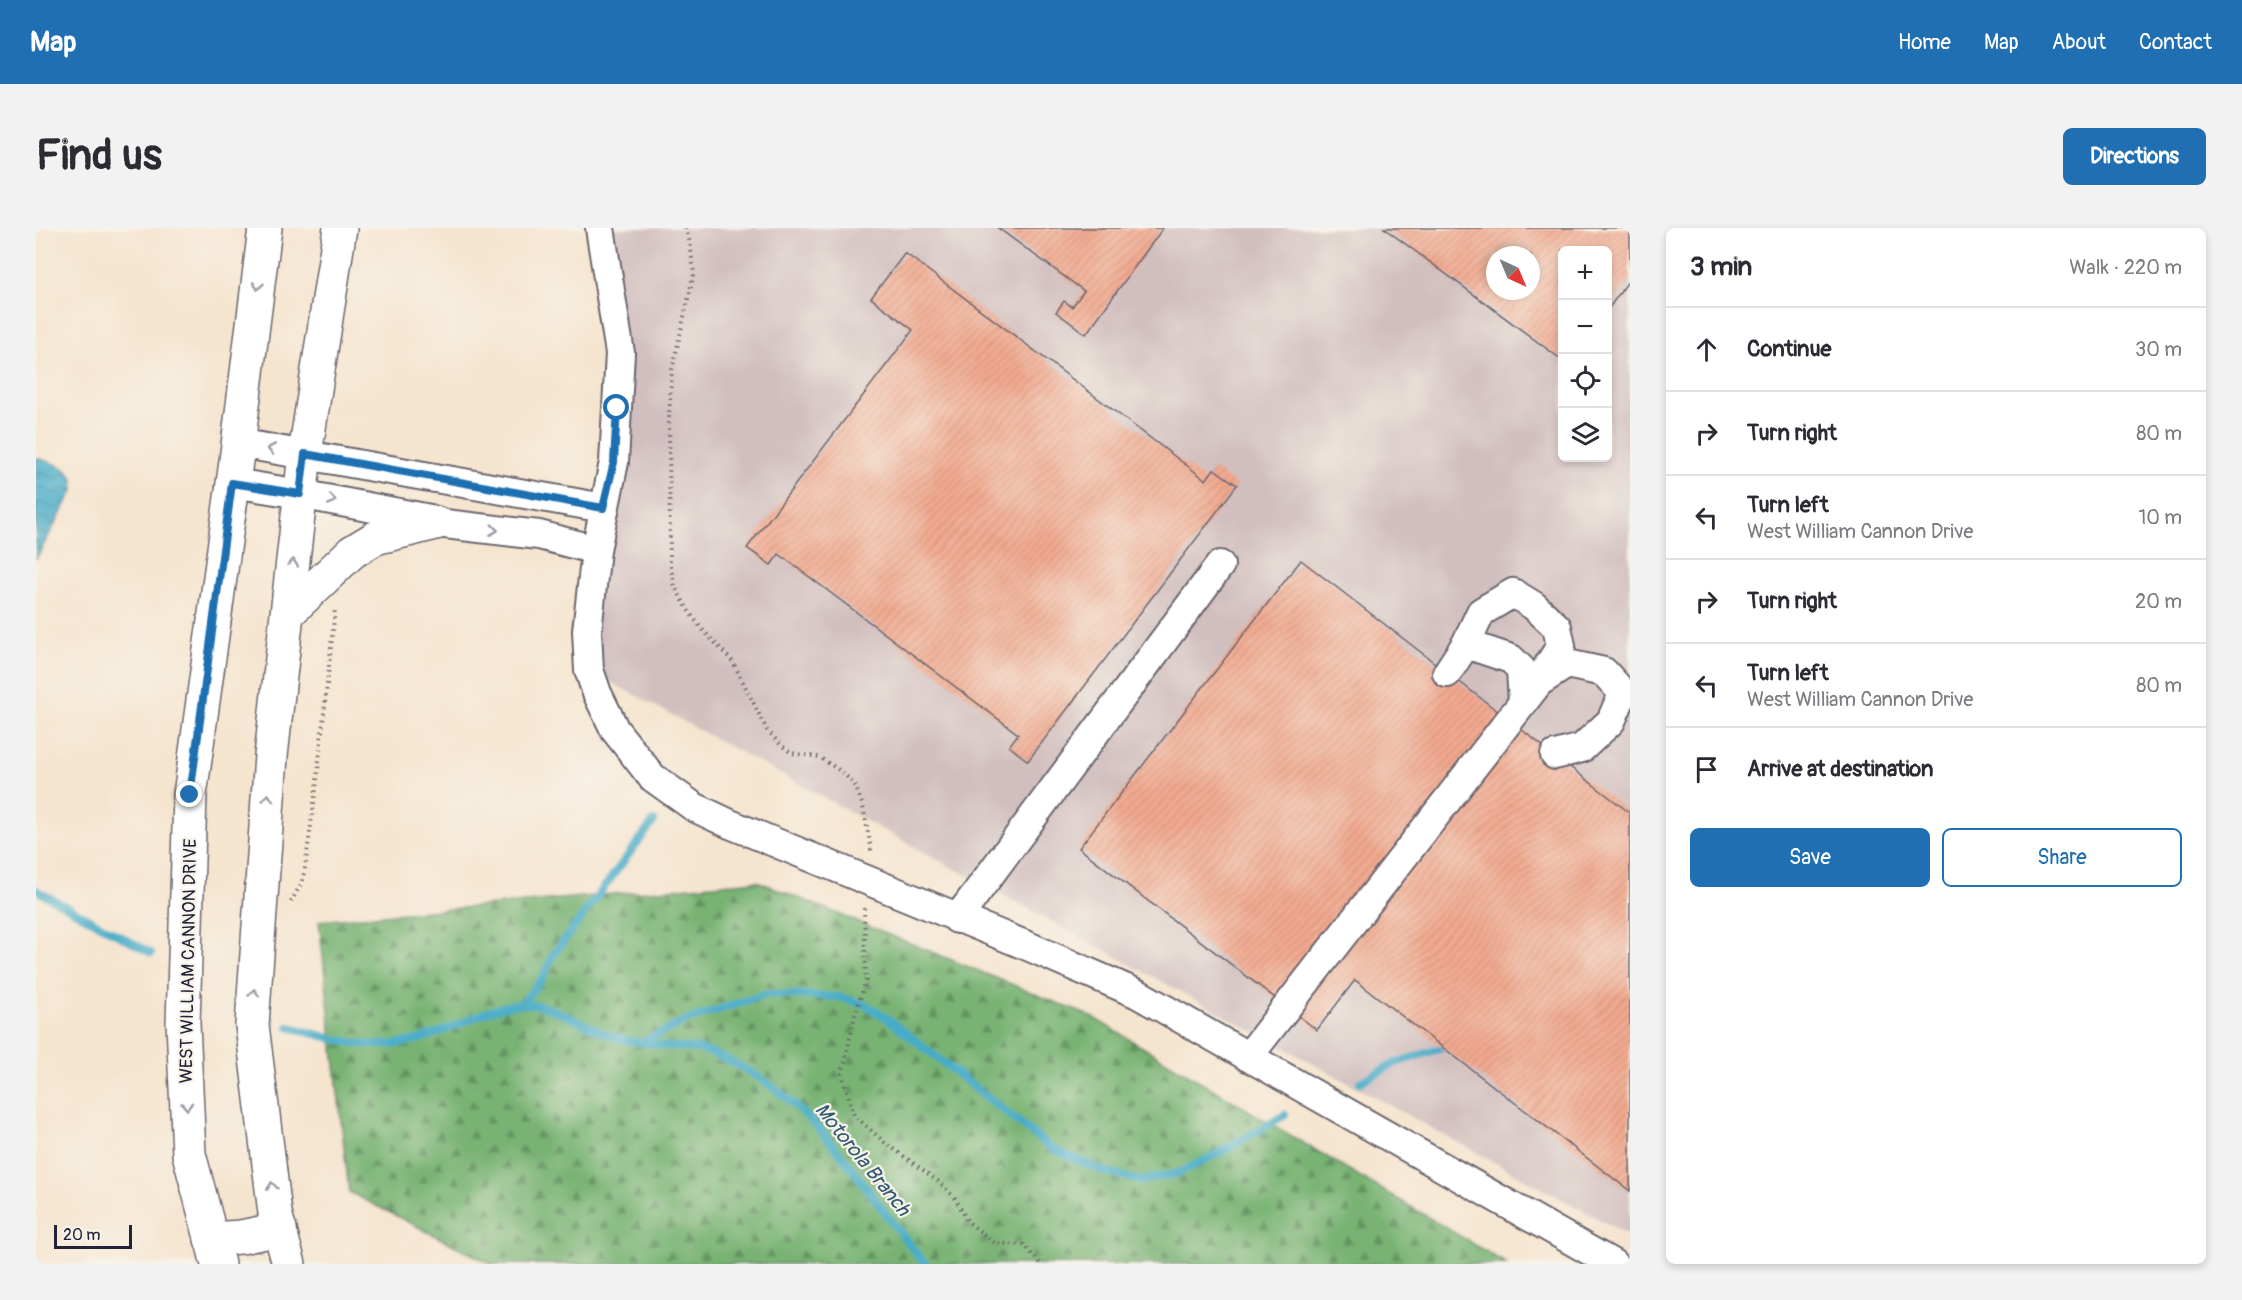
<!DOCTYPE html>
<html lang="en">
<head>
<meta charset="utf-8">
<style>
	body { margin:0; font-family:Pangolin,sans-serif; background:#f2f2f3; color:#2b2b33 }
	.controls { position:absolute; right:18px; top:18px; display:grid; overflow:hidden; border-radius:9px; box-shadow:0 3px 9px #0003 }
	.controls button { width:54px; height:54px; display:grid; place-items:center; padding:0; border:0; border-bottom:2px solid #e1e1e2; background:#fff; color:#2b2b33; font:30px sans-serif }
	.compass { position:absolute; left:1450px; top:18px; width:54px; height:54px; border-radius:50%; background:#fff; box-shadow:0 3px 9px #0003; rotate:136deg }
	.scale { position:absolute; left:18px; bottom:15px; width:78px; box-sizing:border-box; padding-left:6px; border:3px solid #22223b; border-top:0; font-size:16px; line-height:21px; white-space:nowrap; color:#22223b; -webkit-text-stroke:4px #f7f3e8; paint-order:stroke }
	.stop { position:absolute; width:18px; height:18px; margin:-14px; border:4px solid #1f6fb2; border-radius:50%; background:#fff }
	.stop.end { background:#1f6fb2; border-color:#fff; box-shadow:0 2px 6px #0008 }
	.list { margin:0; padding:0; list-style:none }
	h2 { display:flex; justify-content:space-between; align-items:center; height:78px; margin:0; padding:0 24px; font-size:26px }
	h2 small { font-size:20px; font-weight:400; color:#7c7c81 }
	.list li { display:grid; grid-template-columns:39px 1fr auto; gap:18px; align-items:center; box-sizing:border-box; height:84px; padding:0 24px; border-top:2px solid #e1e1e2 }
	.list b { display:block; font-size:22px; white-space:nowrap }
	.list p { margin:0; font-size:20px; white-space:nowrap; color:#7c7c81 }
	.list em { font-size:20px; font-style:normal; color:#7c7c81 }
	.actions { display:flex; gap:12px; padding:18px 24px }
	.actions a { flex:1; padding:14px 0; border:2px solid #1f6fb2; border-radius:9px; text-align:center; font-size:21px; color:#1f6fb2 }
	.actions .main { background:#1f6fb2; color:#fff }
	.icon { flex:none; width:33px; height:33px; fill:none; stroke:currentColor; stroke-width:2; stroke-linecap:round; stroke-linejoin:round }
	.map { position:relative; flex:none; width:1594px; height:1036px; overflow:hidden; border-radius:9px }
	header { display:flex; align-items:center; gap:36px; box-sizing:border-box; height:84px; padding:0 30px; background:#1f6fb2; color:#fff }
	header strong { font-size:28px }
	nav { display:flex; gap:33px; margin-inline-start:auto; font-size:21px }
	.intro { display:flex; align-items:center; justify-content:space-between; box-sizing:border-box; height:144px; padding:0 36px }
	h1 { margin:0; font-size:42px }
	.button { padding:15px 27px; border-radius:9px; background:#1f6fb2; color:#fff; font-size:21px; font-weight:700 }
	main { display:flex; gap:36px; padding:0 36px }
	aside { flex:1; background:#fff; border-radius:9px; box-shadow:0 3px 9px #0003 }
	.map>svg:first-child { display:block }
	.industrial { fill:#d1bfbf; fill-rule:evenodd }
	.forest { fill:url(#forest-firs); stroke:#4d6a57; stroke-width:1.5 }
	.water { fill:url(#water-waves); stroke:#346781; stroke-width:1.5 }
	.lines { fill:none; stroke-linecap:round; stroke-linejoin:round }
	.stream { stroke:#47acc7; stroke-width:8 }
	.building { fill:url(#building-hatch); fill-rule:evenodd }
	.minor-casing { stroke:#6c666e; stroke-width:32 }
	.major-casing { stroke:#6c666e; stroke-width:36 }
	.path { stroke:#6c666e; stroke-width:4; stroke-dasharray:1.5 4.5; stroke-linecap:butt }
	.minor { stroke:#fff; stroke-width:28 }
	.major { stroke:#fff; stroke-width:33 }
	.oneway { stroke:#9c9ca7 }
	.route { stroke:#1f6fb2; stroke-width:8 }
	.labels { text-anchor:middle; stroke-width:4.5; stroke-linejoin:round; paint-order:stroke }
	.street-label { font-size:18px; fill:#22223b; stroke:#f7f3e8 }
	.water-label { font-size:20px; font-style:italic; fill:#315973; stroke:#f7f3e8 }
</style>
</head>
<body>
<header>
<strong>Map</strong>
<nav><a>Home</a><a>Map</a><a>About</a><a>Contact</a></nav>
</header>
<div class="intro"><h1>Find us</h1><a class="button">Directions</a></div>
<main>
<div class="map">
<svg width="1594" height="1036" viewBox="0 0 1594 1036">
	<defs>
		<pattern id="forest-firs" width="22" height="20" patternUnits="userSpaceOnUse" patternTransform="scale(1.5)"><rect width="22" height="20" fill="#78b373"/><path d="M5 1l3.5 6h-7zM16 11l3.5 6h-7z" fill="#629160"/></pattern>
		<pattern id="water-waves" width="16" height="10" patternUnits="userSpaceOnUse" patternTransform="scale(1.5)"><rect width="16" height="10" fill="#47acc7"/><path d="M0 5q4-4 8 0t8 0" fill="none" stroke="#3b8ca3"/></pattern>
		<pattern id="building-hatch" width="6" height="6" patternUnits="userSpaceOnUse" patternTransform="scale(1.5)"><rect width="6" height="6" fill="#f2aa90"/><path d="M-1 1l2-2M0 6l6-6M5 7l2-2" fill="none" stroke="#cf927d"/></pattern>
	</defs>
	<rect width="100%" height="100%" fill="#f7f3e8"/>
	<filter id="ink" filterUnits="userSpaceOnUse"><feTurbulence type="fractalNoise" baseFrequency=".0167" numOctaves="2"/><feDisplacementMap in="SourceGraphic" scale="12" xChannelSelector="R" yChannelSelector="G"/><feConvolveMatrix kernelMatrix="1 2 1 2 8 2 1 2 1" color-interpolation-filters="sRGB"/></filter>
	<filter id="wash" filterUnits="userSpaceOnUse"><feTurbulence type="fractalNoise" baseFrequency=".008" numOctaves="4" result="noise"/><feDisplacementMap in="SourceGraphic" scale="24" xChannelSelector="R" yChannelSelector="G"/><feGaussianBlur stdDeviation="1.35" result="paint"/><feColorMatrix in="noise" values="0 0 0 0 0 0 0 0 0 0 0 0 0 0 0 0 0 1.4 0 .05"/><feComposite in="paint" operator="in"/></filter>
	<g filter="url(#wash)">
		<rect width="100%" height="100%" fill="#f5e4ce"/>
		<path class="industrial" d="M554,0H1594V1008L553,442L581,180ZM1526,22H1572V230H1526ZM1459,27H1495V63H1459Z"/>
		<polygon class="forest" points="721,653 1056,789 1471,1036 455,1036 313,964 283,693"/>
		<path class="water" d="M0,230C18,235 42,240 37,263L0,331Z"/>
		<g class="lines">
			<g class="stream">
				<polyline points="0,662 115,725"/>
				<polyline points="485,777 507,749 517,727 618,593"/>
				<path d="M253,799C308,813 342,828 399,806C424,797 449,782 475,777C515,770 546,800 582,810C601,815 621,817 640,819C649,820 659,820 667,822C776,860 820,954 889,1036"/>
				<polyline points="606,814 652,792 730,766 803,769 830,777 851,790 1015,920 1066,943 1105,953 1143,945 1185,924 1249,887"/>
				<polyline points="1324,854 1360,835 1403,821"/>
			</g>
		</g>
		<g id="blocks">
			<g class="building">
				<polygon points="962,0 1127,0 1050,106 1020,84 1028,73 1036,79 1048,63"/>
				<path d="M1348,0H1594V51L1572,81V22H1526V132ZM1459,27H1495V63H1459Z"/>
				<polygon points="869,25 1170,252 1178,241 1201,257 992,533 973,518 982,506 743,326 735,337 711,320 877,102 835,70"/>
				<polygon points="1265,332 1594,585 1594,963 1319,752 1281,802 1043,620"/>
			</g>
		</g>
	</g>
	<g filter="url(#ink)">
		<use href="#blocks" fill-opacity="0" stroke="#6c666e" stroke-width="1.5"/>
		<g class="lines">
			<g class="minor-casing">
				<g id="minor">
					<polyline points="564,0 584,125 578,234 560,322 551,403 553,442 561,465 579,502 616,549 658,579 694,596 994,719 1102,766 1577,1036"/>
					<polyline points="202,215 568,280"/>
					<polyline points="197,255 264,266 394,291 400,295 503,307 560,322"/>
					<polyline points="1430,416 1475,431 1485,441 1487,475"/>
					<polyline points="1411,445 1430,416 1445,384 1477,365 1498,378 1521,399 1525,418 1505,449"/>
					<polyline points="921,691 1184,337"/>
					<polyline points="1212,829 1503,454 1531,436 1568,444 1587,465 1575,493 1546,520 1519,527"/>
				</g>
			</g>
			<g class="major-casing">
				<g id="major">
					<polyline points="252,385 316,324 339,310 400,295"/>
					<polyline points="175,1011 205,1009 244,1001"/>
					<polyline points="182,1036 153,926 147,795 154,567 199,241 229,0"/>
					<polyline points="253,1036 239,985 216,797 235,528 269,226 304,0"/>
				</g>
			</g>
			<g class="path">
				<polyline points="649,0 654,14 658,45 636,142 633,186 634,334 639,359 654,385 665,400 697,434 731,502 744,516 755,525 783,529 806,544 819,557 827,578 836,626"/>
				<polyline points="255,674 266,654 269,640 280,561 299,381"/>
				<polyline points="828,680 830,752 819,787 806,846 818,887 848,914 902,953 919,970 932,994 959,1015 988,1017 1005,1036"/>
			</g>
			<use href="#minor" class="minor"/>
			<use href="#major" class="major"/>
		</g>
		<defs><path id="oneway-chevron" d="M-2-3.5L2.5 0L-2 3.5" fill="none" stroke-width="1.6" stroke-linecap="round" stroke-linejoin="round" transform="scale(1.5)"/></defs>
		<g class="oneway">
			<use href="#oneway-chevron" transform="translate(222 58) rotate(97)"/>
			<use href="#oneway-chevron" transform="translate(235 221) rotate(-170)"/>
			<use href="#oneway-chevron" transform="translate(296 272) rotate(11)"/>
			<use href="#oneway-chevron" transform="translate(458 302) rotate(7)"/>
			<use href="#oneway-chevron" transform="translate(257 335) rotate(-84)"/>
			<use href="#oneway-chevron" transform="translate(232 570) rotate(-86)"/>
			<use href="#oneway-chevron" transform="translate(218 765) rotate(-86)"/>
			<use href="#oneway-chevron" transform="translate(151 878) rotate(87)"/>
			<use href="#oneway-chevron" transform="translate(236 958) rotate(-97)"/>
		</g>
	</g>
	<g class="lines" filter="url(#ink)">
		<polyline class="route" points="154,567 196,255 264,266 269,226 567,280 578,234 581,180"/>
	</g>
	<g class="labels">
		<g class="street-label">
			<text transform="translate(152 733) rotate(-89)" y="6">WEST WILLIAM CANNON DRIVE</text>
		</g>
		<g class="water-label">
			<text transform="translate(827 931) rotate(51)" y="7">Motorola Branch</text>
		</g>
	</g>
</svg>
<div class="controls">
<button>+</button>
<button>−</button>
<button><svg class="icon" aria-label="locate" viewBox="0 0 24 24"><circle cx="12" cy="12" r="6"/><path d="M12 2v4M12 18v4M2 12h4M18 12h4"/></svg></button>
<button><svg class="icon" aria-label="layers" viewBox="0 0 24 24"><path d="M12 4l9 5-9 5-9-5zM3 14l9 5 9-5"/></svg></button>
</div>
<svg class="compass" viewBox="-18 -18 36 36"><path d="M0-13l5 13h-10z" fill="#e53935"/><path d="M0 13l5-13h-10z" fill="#7c7c81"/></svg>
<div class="scale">20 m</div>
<div class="stop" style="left:581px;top:180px"></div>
<div class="stop end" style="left:154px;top:567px"></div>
</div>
<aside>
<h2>3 min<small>Walk · 220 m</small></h2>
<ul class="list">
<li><svg class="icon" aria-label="ahead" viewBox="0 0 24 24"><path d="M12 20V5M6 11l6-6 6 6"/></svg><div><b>Continue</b></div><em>30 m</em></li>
<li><svg class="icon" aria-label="right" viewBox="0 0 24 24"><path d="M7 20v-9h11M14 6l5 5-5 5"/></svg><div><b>Turn right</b></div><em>80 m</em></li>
<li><svg class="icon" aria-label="left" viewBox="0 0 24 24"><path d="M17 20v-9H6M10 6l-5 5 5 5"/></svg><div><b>Turn left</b><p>West William Cannon Drive</p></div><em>10 m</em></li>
<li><svg class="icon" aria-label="right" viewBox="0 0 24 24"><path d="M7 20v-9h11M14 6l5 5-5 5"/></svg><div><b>Turn right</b></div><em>20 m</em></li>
<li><svg class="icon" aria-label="left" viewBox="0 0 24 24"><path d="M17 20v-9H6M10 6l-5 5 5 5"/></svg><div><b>Turn left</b><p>West William Cannon Drive</p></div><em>80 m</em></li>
<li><svg class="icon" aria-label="arrive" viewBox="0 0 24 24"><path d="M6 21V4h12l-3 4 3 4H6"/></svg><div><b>Arrive at destination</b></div></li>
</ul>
<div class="actions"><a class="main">Save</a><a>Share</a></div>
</aside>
</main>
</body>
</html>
